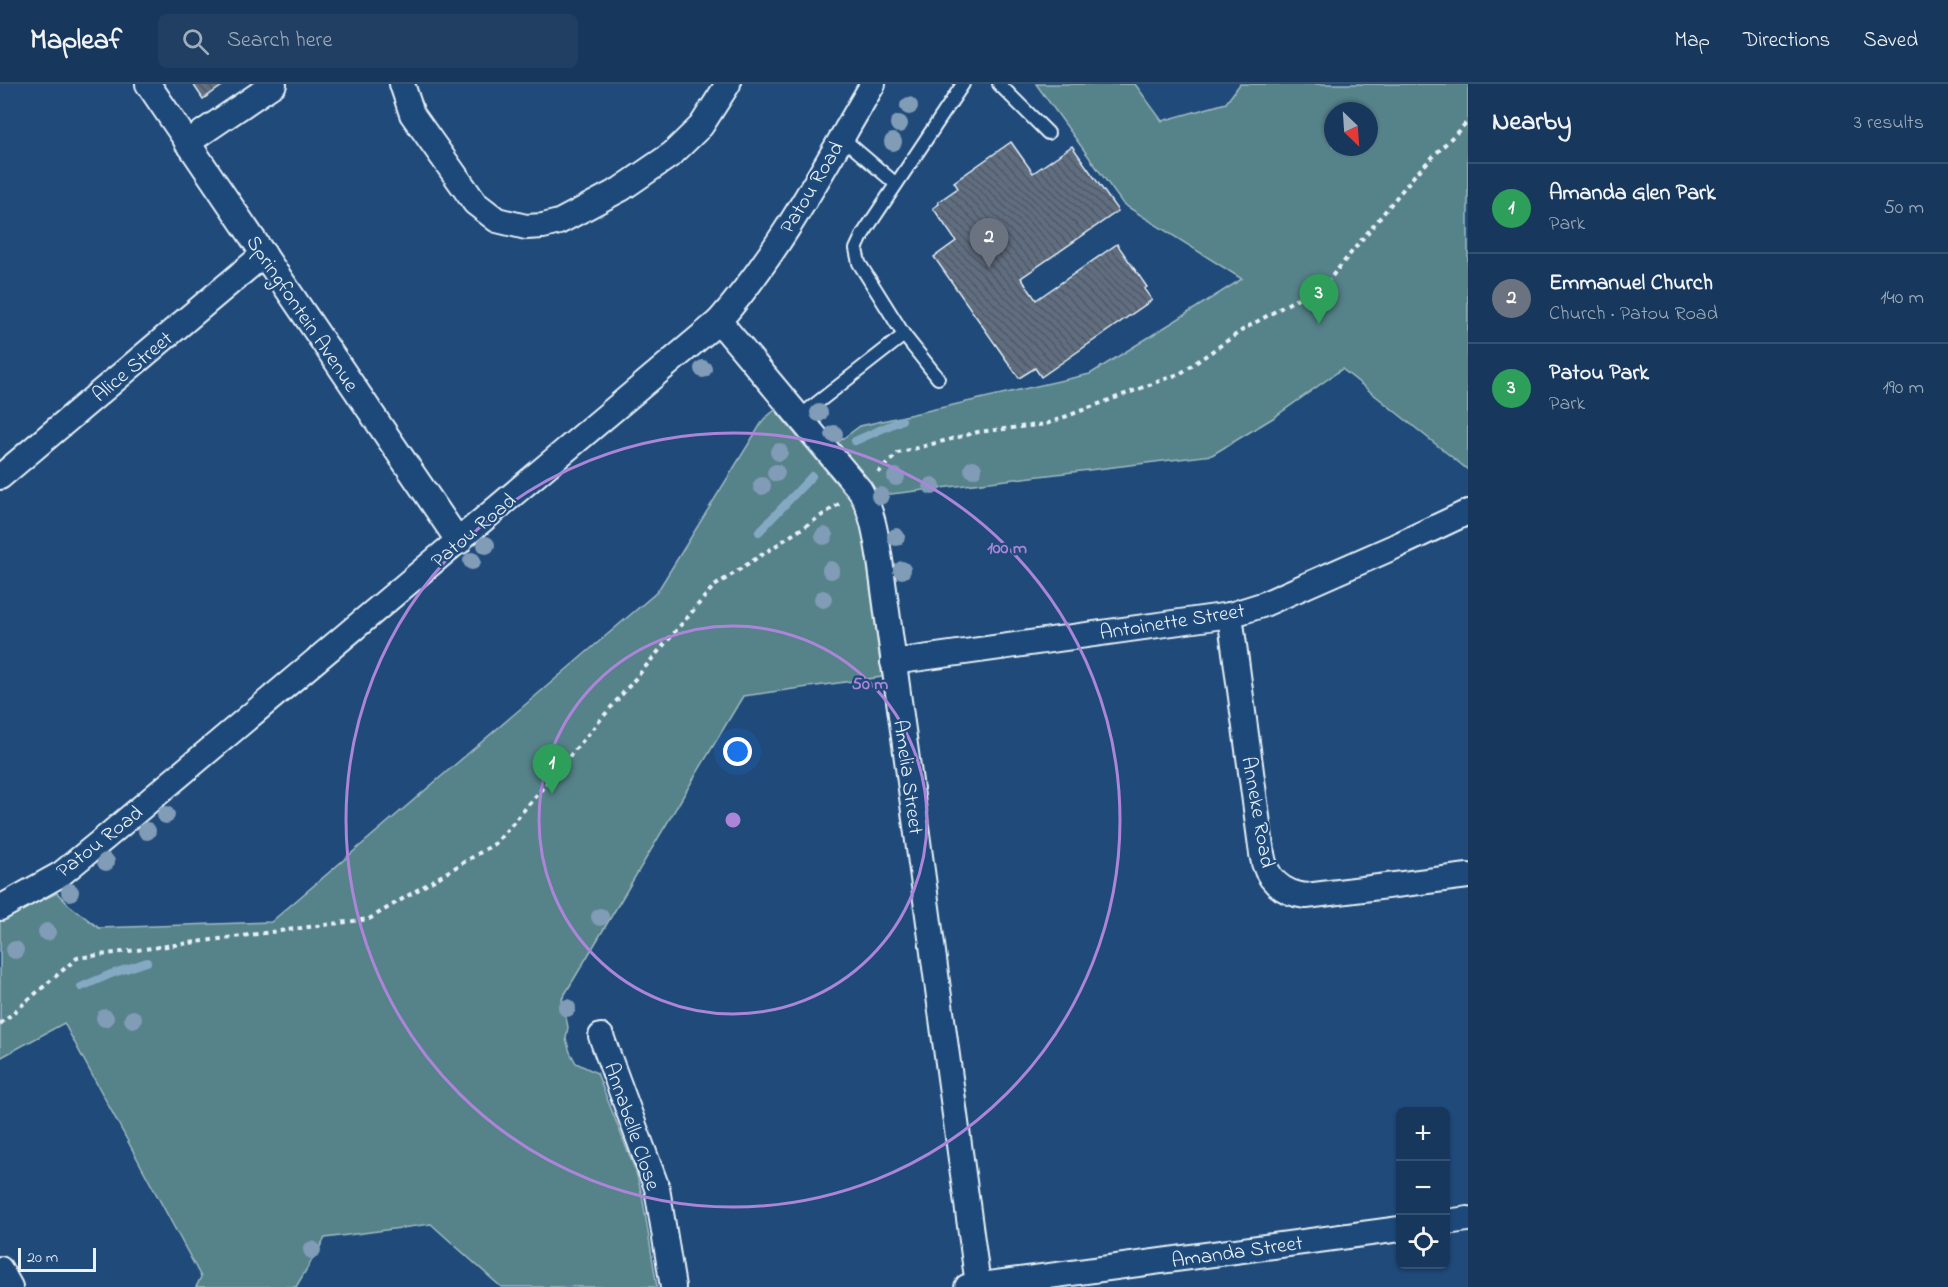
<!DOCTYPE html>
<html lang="en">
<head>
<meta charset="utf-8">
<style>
	body { margin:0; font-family:"Indie Flower",sans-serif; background:#203f62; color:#f1f3f6 }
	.controls { position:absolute; right:18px; bottom:18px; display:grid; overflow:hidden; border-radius:9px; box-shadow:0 2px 4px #0004 }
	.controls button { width:54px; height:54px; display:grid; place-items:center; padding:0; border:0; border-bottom:2px solid #365272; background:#17385c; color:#f1f3f6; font:30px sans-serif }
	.compass { position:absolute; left:1324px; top:18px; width:54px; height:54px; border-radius:50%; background:#17385c; box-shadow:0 2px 4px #0004; rotate:155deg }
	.scale { position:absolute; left:18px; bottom:15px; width:78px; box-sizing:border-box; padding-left:6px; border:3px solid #e8f1f8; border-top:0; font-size:16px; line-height:21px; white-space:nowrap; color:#e8f1f8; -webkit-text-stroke:4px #1f4a7a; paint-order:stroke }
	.you { position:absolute; left:738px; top:668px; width:21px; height:21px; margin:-15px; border:4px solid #fff; border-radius:50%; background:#1a73e8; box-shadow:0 0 0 9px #1a73e833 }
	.badge { display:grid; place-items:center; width:39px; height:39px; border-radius:50%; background:#8bbbb9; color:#fff; font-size:20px; font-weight:700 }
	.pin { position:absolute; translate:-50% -50px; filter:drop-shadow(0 2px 3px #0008) }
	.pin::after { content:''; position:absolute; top:32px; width:21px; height:18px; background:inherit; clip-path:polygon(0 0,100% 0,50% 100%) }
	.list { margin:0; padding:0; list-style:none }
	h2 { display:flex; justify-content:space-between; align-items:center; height:78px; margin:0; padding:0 24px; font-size:26px }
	h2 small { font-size:20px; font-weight:400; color:#9eacbb }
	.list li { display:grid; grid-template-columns:39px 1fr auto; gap:18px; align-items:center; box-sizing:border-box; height:90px; padding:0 24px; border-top:2px solid #365272 }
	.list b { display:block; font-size:22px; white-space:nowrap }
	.list p { margin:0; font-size:20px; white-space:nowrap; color:#9eacbb }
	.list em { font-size:20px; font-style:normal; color:#9eacbb }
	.icon { flex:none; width:33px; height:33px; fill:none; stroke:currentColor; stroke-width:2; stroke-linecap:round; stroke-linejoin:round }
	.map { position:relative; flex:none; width:1468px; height:1203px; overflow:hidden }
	header { display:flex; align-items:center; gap:36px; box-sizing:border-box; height:84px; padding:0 30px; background:#17385c; border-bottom:2px solid #365272 }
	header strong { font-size:28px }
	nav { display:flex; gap:33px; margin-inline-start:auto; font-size:21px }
	.search { width:420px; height:54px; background:#203f62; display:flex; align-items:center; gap:15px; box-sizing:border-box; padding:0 21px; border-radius:9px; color:#9eacbb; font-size:22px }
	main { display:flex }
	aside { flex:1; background:#17385c }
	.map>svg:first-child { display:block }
	.green { fill:#57828a; stroke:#a0bac1; stroke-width:1.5; fill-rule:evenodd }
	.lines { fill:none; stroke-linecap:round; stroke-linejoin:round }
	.stream { stroke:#84a9c2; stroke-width:8 }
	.building { fill:url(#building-back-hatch); stroke:#e8f1f8; stroke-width:1.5 }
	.lane-casing { stroke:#e8f1f8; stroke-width:16 }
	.street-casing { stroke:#e8f1f8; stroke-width:28 }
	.path { stroke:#e8f1f8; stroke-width:4; stroke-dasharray:4.5 4.5; stroke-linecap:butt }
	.lane { stroke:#1f4a7a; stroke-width:12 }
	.street { stroke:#1f4a7a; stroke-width:24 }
	.tree { fill:#819cb6 }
	.ring { fill:none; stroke:#ac85d9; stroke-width:3 }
	.labels { text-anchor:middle; stroke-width:4.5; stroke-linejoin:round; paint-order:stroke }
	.street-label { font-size:21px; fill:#e8f1f8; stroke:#1f4a7a }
	.centre { fill:#ac85d9; stroke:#1f4a7a; stroke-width:3 }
	.ring-label { font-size:18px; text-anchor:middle; font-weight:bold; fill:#ac85d9; stroke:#1f4a7a; stroke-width:4.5; stroke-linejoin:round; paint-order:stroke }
</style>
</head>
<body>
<header>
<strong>Mapleaf</strong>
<div class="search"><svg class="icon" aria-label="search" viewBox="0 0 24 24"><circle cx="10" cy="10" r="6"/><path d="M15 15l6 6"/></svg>Search here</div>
<nav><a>Map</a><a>Directions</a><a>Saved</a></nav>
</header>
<main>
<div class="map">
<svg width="1468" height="1203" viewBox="0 0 1468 1203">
	<defs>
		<pattern id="building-back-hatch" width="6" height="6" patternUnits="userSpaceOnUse" patternTransform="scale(1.5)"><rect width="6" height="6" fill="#616e81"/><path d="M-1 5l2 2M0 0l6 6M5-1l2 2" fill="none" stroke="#525963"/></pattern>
	</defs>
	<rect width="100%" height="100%" fill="#1f4a7a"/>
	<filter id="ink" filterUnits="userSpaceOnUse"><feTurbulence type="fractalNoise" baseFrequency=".0167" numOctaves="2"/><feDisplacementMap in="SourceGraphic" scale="12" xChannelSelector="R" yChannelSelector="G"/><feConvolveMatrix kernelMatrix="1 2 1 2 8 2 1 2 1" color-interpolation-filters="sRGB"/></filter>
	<g filter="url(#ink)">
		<g class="green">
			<path d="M1036,0H1135L1162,37L1226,19L1240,0H1468V386L1342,285L1273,334L1212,371L883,411L878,408L837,359L860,342L1090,290L1242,195L1123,120ZM1333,27H1369V63H1333Z"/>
			<polygon points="775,326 852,418 857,427 863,449 882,593 743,612 562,915 568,943 566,955 570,968 576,979 597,989 636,1088 642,1111 657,1203 501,1203 431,1140 325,1154 296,1203 196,1203 201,1193 64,939 0,974 0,836 57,809 69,821 99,844 271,838 657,508 764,335"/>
		</g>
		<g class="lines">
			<g class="stream">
				<polyline points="855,357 902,336"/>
				<polyline points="759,448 812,392"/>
				<polyline points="81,903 111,890 147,878"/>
			</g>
		</g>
		<g class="building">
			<polygon points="193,0 225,0 203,15"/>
			<polygon points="1011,58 1033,89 1072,62 1118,127 1021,194 1036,216 1117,160 1147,203 1144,205 1152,216 1041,293 1035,284 1019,294 934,173 956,157 933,124 939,120 938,118 958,104 954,98"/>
		</g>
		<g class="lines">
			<g class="lane-casing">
				<g id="lane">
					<polyline points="999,0 1048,49"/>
					<polyline points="841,53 896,100"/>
					<polyline points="938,294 904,251 859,179 856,165 863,150 963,0"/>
					<polyline points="799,333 904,251"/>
				</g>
			</g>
			<g class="street-casing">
				<g id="street">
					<polyline points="148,0 459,458"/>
					<polyline points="402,0 412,30 475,119 497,136 526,143 543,142 559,138 621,105 672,70 701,42 728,0"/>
					<polyline points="187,59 274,0"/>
					<path d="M719,237L860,406C873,428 876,452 880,476L978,1201"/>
					<polyline points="0,393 264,170"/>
					<path d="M1230,531L1262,770C1266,795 1281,809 1306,812L1468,792"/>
					<polyline points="893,578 1230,531 1262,521 1396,462 1468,428"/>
					<path d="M0,824L61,790L105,754L719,237C781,166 825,81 873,0"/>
					<polyline points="601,952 657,1104 673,1203"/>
					<polyline points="1446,1138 1468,1135"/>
					<polyline points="0,1185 10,1203"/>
					<polyline points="967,1203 1400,1145"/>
				</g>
			</g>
			<g class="path">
				<polyline points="878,389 898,369 978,348 1046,340 1181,289 1244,245 1328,197 1414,92 1468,37"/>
				<polyline points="0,940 77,874 369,835 496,759 713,503 839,420"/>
			</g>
			<use href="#lane" class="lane"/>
			<use href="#street" class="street"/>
		</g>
		<g class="tree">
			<circle cx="909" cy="22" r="9"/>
			<circle cx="899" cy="40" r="9"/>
			<circle cx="893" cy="58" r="9"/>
			<circle cx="703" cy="285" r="9"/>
			<circle cx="819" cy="329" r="9"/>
			<circle cx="834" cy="350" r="9"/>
			<circle cx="779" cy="368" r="9"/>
			<circle cx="973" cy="385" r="9"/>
			<circle cx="776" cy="389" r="9"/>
			<circle cx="896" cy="393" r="9"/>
			<circle cx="762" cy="402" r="9"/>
			<circle cx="932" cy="402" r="9"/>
			<circle cx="880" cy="412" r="9"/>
			<circle cx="824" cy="452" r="9"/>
			<circle cx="896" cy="453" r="9"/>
			<circle cx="486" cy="461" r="9"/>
			<circle cx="472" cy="477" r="9"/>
			<circle cx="831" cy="486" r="9"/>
			<circle cx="902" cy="486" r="9"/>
			<circle cx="823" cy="515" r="9"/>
			<circle cx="166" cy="731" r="9"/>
			<circle cx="147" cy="747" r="9"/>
			<circle cx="106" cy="778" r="9"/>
			<circle cx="70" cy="808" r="9"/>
			<circle cx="600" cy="833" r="9"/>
			<circle cx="47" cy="848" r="9"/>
			<circle cx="15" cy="866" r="9"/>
			<circle cx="567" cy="924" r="9"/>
			<circle cx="105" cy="934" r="9"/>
			<circle cx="133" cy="935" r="9"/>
			<circle cx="312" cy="1166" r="9"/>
		</g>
	</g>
	<g class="ring">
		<circle cx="733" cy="736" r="194"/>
		<circle cx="733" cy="736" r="387"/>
	</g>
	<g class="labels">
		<g class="street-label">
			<text transform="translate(811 103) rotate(-59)" y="7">Patou Road</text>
			<text transform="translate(303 229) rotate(56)" y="7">Springfontein Avenue</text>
			<text transform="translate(132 282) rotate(-40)" y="7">Alice Street</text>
			<text transform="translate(473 446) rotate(-40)" y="7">Patou Road</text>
			<text transform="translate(1172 537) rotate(-9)" y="7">Antoinette Street</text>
			<text transform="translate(909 693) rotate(82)" y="7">Amelia Street</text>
			<text transform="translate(1259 728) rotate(80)" y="7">Anneke Road</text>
			<text transform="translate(99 757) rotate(-38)" y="7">Patou Road</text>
			<text transform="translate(633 1042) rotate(71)" y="7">Annabelle Close</text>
			<text transform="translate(1237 1167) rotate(-8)" y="7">Amanda Street</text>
		</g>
	</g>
	<circle cx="733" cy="736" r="9" class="centre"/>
	<g class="ring-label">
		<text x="1007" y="469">100 m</text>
		<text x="870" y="605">50 m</text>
	</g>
</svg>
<div class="controls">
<button>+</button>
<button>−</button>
<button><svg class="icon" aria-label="locate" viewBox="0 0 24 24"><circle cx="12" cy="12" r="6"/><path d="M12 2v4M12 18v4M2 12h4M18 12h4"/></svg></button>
</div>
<svg class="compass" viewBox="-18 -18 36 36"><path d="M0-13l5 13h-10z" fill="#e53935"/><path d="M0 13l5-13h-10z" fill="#9eacbb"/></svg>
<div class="scale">20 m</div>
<div class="you"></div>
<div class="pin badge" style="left:552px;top:710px;background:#2e9e5b">1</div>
<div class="pin badge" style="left:989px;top:184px;background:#6b7280">2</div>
<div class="pin badge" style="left:1319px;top:240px;background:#2e9e5b">3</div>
</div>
<aside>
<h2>Nearby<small>3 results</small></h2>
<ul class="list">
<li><span class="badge" style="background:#2e9e5b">1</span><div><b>Amanda Glen Park</b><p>Park</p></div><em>50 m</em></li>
<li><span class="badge" style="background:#6b7280">2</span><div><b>Emmanuel Church</b><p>Church · Patou Road</p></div><em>140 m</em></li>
<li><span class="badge" style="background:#2e9e5b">3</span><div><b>Patou Park</b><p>Park</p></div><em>190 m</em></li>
</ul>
</aside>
</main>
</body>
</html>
